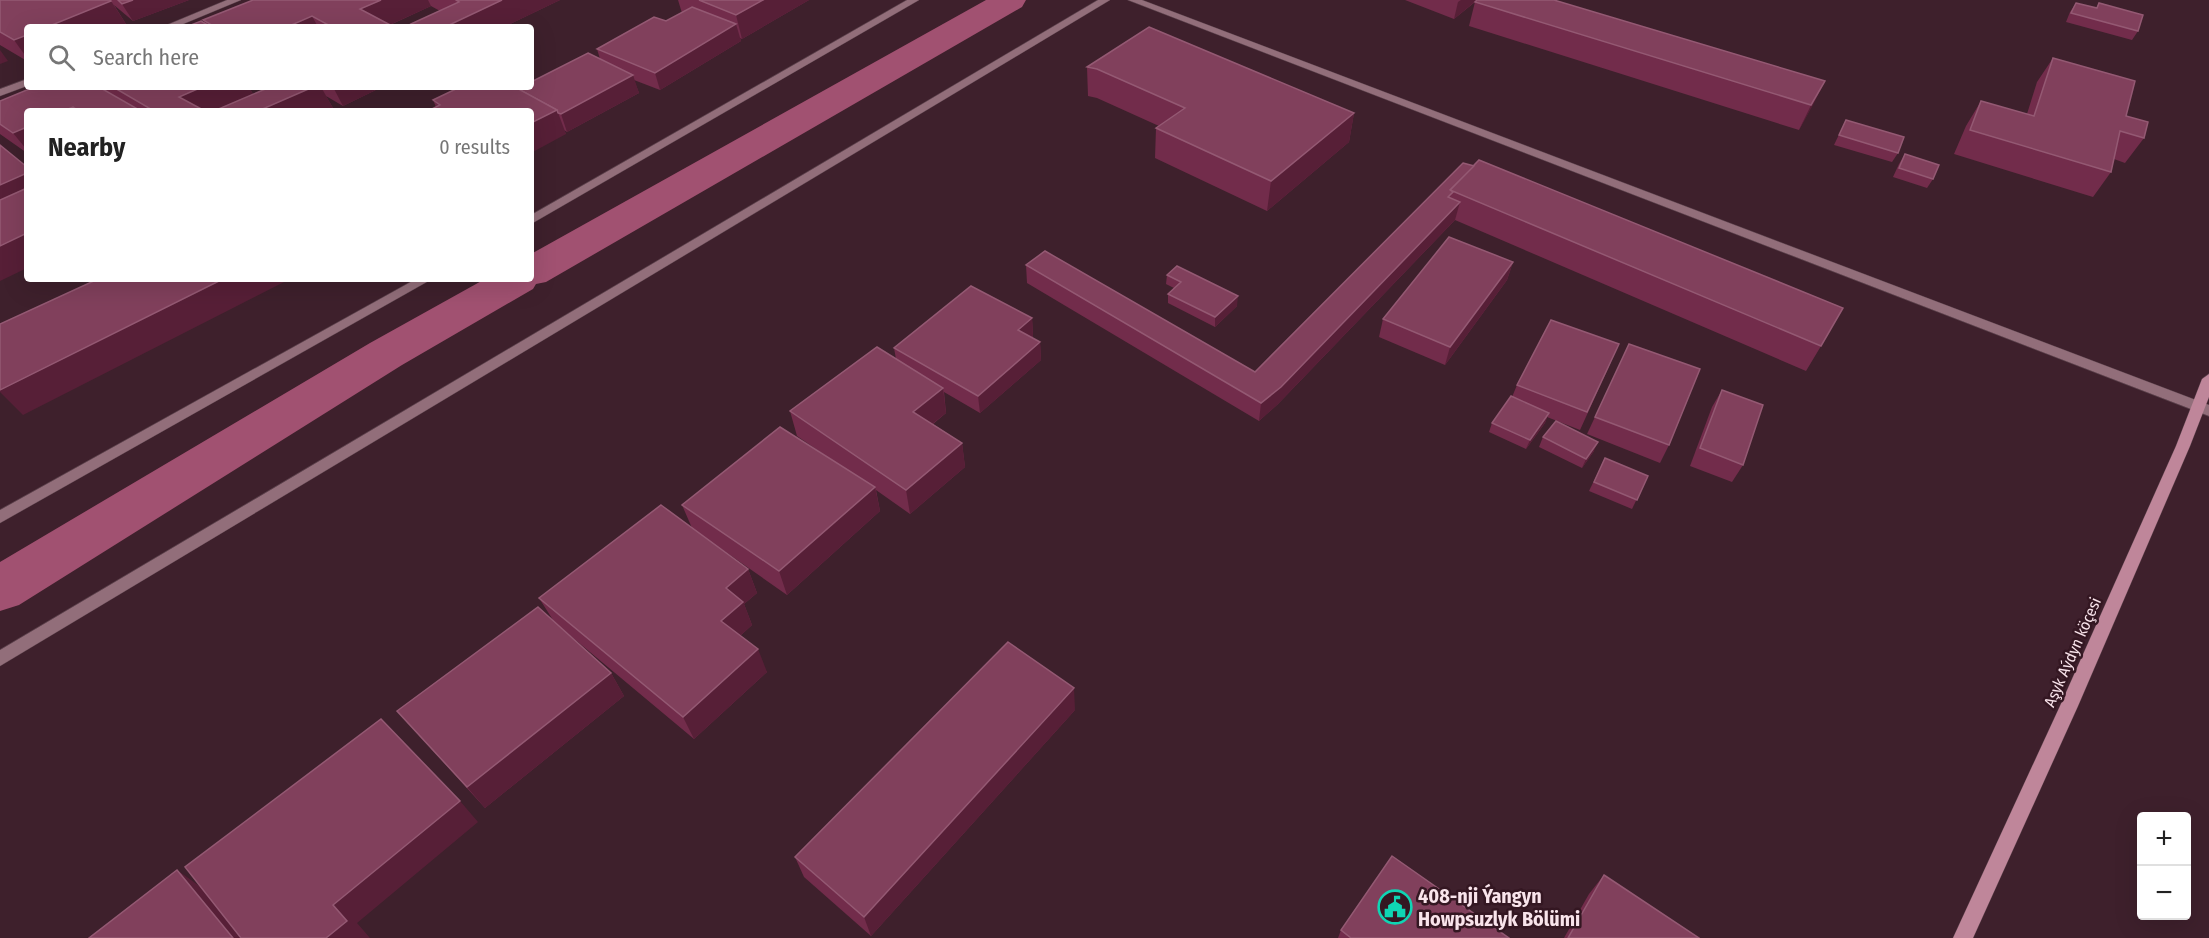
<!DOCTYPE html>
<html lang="en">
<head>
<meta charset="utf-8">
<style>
	body { margin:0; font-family:"Fira Sans Condensed",sans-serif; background:#f6f6f6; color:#222 }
	.controls { position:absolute; right:18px; bottom:18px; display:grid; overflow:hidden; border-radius:6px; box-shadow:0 6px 24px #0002 }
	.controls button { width:54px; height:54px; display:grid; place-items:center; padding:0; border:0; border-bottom:2px solid #e0e0e0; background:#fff; color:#222; font:30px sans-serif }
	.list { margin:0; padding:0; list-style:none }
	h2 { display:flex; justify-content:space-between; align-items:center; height:78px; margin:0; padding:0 24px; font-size:26px }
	h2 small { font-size:20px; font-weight:400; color:#767676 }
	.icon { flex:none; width:33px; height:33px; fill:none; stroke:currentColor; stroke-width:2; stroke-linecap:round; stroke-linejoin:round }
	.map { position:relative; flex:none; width:2209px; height:938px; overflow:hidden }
	.search { position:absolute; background:#fff; box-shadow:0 6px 24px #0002; left:24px; top:24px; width:510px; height:66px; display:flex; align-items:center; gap:15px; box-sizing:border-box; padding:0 21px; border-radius:6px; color:#767676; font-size:22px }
	.panel { position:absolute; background:#fff; box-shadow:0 6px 24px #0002; left:24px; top:108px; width:510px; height:174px; border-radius:6px }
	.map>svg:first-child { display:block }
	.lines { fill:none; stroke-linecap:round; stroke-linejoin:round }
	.canal { fill:#a15171; fill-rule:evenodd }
	.minor-casing { stroke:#573e48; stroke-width:1 }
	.major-casing { stroke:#573e48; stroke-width:1 }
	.minor { fill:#926e7a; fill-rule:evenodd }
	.major { fill:#bf869a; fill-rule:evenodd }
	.wall { fill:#722c4b }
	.shaded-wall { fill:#571f37 }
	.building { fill:#81405c; stroke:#945973; stroke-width:1.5 }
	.labels { text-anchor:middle; stroke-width:5; stroke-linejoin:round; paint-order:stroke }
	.street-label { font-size:16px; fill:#f9e4eb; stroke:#341722 }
	.near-poi-label { font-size:20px; font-weight:bold; fill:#f9e4eb; stroke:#341722; text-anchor:start }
</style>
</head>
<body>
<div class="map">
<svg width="2209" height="938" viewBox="0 0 2209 938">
	<rect width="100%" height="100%" fill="#3e202c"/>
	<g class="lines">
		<polygon class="canal" points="986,0 1026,0 1022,7 546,282 536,284 533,289 402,365 19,605 0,611 0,562 370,343 485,279 531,279 531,254"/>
		<g class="minor-casing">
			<g id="minor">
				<polygon points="227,0 241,0 176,27 162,27"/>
				<polygon points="907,0 919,0 531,224 531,215"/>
				<polygon points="1098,0 1110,0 0,666 0,650"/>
				<polygon points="1128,0 1142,0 2209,405 2209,416"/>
				<polygon points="27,79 27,86 0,96 0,89"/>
				<polygon points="416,279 432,279 0,523 0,510"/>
			</g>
		</g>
		<g class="major-casing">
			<polygon id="major" points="2209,374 2209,397 2190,446 2078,706 1973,938 1953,938 2060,706 2176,446 2202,379"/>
		</g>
		<use href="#minor" class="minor"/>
		<use href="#major" class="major"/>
	</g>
	<g class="wall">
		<polygon points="0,0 189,0 133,21 114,5 126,24 120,27 27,27 27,61 0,45"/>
		<polygon points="253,0 560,0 504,27 412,27 411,24 440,11 431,6 390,25 394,27 186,27 205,23 203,20"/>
		<polygon points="678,0 809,0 742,39 740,38 741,41 660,90 634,80 639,93 567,132 564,130 566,134 436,107 433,100 518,89 600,59 597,49 666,21 682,13"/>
		<polygon points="1405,0 1554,0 1825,81 1799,130 1469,26 1475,2 1454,19"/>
		<polygon points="2076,3 2096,8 2099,3 2138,31 2132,40 2066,22 2070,12"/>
		<polygon points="2053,58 2126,116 2144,138 2125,163 2114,159 2111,172 2093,197 1954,154 1966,126 1981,101 2027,114 2037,82"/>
		<polygon points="1087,67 1354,113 1349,142 1267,211 1155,158 1156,128 1159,126 1097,98 1088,96"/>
		<polygon points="34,87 249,87 253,94 270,87 382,87 343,106 326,96 333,108 327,111 27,111 27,153 0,134 0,101"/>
		<polygon points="1846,120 1898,153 1892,162 1834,145"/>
		<polygon points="1905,154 1933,179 1927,188 1893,177 1899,164"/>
		<polygon points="1463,163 1821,346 1806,371 1455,220 1278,404 1259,421 1027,283 1026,265 1255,372"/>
		<polygon points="1513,262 1507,280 1445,365 1379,337 1383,319"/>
		<polygon points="1167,275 1237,306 1215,327 1168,303 1168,294 1174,288 1166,284"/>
		<polygon points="1032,318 1033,336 1032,338 1040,342 1041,360 980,413 944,392 946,413 933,424 962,443 965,467 910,514 876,490 880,511 787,595 720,548 748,569 757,593 744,604 752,625 740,636 767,672 694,739 560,627 611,673 624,696 485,808 397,711 553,620 539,598 692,528 682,505 832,460 797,436 790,411 896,359 894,348"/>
		<polygon points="1611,362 1580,430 1547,417 1545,423 1526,449 1489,432 1492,423 1512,397 1517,385"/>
		<polygon points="1722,390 1743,465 1732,482 1690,466 1712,407"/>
		<polygon points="1595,417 1669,445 1660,463 1587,434"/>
		<polygon points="1543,437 1594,451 1582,468 1539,447"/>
		<polygon points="1605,458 1648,476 1632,509 1589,491"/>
		<polygon points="1075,710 871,936 804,877 795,857"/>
		<polygon points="1604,875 1699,938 1564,938 1589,894"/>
		<polygon points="1341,930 1509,938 1338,938"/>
	</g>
	<g class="shaded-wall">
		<polygon points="133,0 189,0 133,21 122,4"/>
		<polygon points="381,0 428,0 431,6 385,27 360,9"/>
		<polygon points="502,0 560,0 504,27 445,27"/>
		<polygon points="763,0 809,0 742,39 736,15"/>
		<polygon points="1461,0 1477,0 1454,19 1458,2"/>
		<polygon points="111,1 126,24 120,27 47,27"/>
		<polygon points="312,16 318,27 287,27"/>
		<polygon points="736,24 741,41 660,90 655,73"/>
		<polygon points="27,35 27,58 14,40"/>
		<polygon points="0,50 8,61 0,64"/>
		<polygon points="633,75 639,93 567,132 561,114"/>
		<polygon points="1825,81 1813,105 1799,130 1811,105"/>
		<polygon points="202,87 249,87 253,94 218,111 188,111 179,97"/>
		<polygon points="313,87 321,87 333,108 327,111 258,111"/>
		<polygon points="333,87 382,87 343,106"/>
		<polygon points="73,107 76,111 63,111"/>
		<polygon points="557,110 566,134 531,153 531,123"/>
		<polygon points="1354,113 1349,142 1267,211 1271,181"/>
		<polygon points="27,127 27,150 13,133"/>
		<polygon points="27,173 27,207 0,219 0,185"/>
		<polygon points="1460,202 1455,220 1278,404 1259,421 1261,403"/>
		<polygon points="27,233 27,268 0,281 0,246"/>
		<polygon points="1513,262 1507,280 1445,365 1450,347"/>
		<polygon points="223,279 290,279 23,415 0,392 0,390"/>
		<polygon points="1238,296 1237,306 1215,327 1215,317"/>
		<polygon points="1032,318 1033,336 1020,348 1018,330"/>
		<polygon points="1040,342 1041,360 980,413 978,396"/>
		<polygon points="943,388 946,413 917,436 913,412"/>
		<polygon points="1549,413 1545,423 1526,449 1530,440"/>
		<polygon points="1598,442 1594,451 1582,468 1586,459"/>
		<polygon points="962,443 965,467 910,514 906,490"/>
		<polygon points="875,487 880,511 787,595 779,571"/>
		<polygon points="748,569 757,593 744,604 752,625 731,644 721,621 726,588"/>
		<polygon points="758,649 767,672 694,739 683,717"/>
		<polygon points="611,673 624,696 485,808 467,787"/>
		<polygon points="1074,688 1075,710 871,936 864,917"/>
		<polygon points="460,801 478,822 357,923 370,938 326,938 333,905"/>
		<polygon points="177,870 205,890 245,938 233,938"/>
	</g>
	<g class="building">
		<polygon points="0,0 110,0 111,1 47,27 27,27 27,35 14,40 0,32"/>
		<polygon points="118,0 133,0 122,4"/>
		<polygon points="253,0 381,0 360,9 394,27 332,27 312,16 287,27 215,27 203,20"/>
		<polygon points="456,0 502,0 445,27 415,27 411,24 459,2"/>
		<polygon points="699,0 763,0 736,15"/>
		<polygon points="1477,0 1554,0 1825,81 1811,105 1475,2"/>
		<polygon points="2076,3 2097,8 2099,3 2143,15 2138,31 2071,13"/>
		<polygon points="692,7 736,24 655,73 597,49 654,17 666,21"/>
		<polygon points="201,21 211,27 186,27"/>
		<polygon points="1149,27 1354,113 1271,181 1156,128 1185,108 1097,69 1087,67"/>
		<polygon points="588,53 633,75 561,114 558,113 557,110 518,89 522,87 531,87 531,82"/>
		<polygon points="2053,58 2135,81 2126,116 2148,122 2144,138 2120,131 2111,172 1970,130 1981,101 2034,116"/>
		<polygon points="34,87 99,87 141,111 79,111 73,107 63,111 27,111 27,127 13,133 0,124 0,101"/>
		<polygon points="113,87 202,87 179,97 205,111 154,111"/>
		<polygon points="270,87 313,87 258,111 214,111"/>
		<polygon points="460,87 515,87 557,110 531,123 531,111 428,111 440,105 433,100"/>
		<polygon points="1846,120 1904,137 1898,153 1839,135"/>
		<polygon points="0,145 27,167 27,173 0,185"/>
		<polygon points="1905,154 1939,165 1933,179 1899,168"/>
		<polygon points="1479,160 1843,308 1821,346 1450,190"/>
		<polygon points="1463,163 1474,166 1450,190 1453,192 1448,197 1460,202 1281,387 1261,403 1026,265 1045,251 1255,372"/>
		<polygon points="27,188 27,233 0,246 0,200"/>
		<polygon points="1449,237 1513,262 1450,347 1383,319"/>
		<polygon points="1177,266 1238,296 1215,317 1168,294 1181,282 1167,275"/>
		<polygon points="98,279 223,279 0,390 0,324"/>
		<polygon points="971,286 1032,318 1018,330 1040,342 978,396 894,348"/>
		<polygon points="1551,320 1619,344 1587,412 1517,385"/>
		<polygon points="1629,344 1700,369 1669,445 1595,417"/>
		<polygon points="877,347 943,388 913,412 962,443 906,490 790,411"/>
		<polygon points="1722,390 1763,405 1743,465 1700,448"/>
		<polygon points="1511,396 1549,413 1530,440 1492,423"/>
		<polygon points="1556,421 1598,442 1586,459 1543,437"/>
		<polygon points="780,427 875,487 779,571 682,505"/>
		<polygon points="1605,458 1648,476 1637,500 1594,482"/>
		<polygon points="661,505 748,569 726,588 743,602 721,621 758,649 683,717 539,598"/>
		<polygon points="538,607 611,673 467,787 397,711"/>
		<polygon points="1008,642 1074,688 864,917 795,857"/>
		<polygon points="381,719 460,801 333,905 347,921 326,938 241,938 185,867"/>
		<polygon points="1392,856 1509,938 1351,938 1341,930"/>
		<polygon points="177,870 233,938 89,938"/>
		<polygon points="1604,875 1699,938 1568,938"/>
	</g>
	<defs>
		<g id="civic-ring" transform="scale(1.725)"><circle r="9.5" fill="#341722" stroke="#0fd5b4" stroke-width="1.5"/><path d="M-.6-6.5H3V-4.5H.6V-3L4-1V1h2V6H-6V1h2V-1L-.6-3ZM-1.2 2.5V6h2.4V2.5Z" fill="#0fd5b4"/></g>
	</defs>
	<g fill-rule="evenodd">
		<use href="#civic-ring" x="1395" y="907"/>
	</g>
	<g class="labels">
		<g class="street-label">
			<text transform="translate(2072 652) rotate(-66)" y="6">Aşyk Aýdyn köçesi</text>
		</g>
		<g class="near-poi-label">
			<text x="1418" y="903">408-nji Ýangyn<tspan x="1418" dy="23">Howpsuzlyk Bölümi</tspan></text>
		</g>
	</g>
</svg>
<div class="controls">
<button>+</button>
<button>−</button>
</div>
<div class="search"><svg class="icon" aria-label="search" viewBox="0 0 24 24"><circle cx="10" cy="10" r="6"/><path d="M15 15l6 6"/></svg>Search here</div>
<section class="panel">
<h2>Nearby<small>0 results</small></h2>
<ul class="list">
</ul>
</section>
</div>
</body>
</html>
